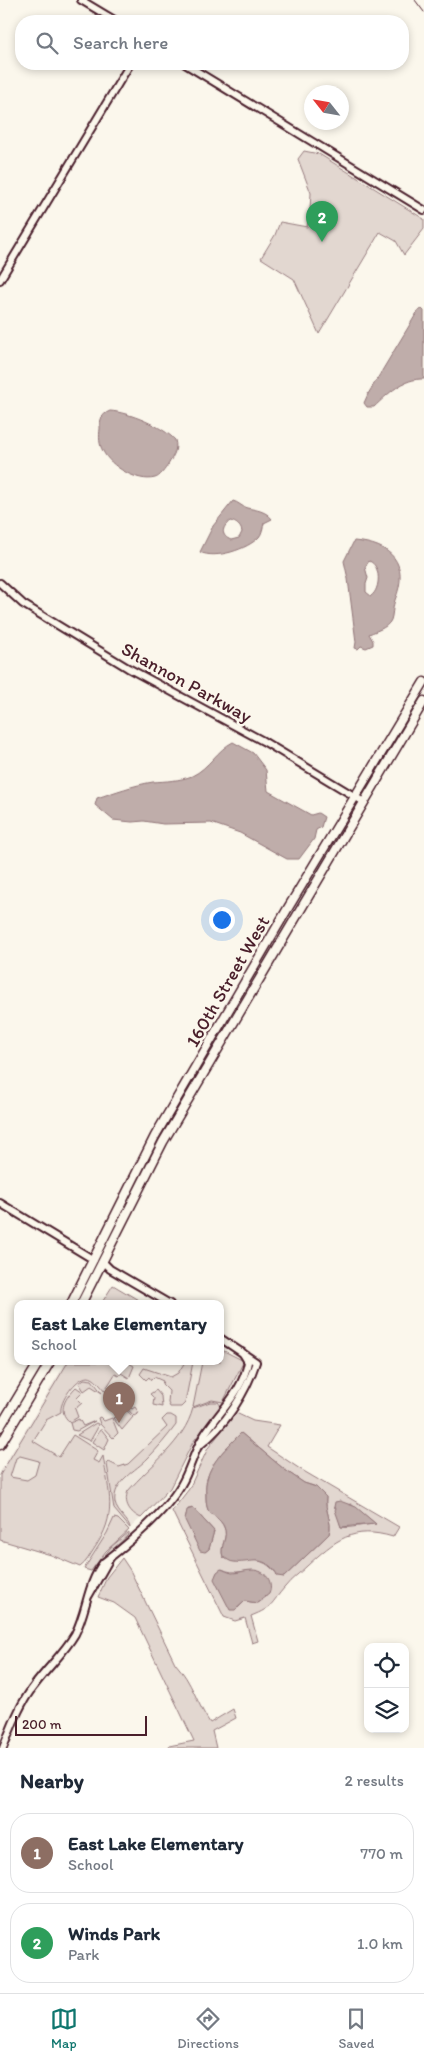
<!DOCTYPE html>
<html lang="en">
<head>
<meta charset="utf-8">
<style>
	body { margin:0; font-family:Itim,sans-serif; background:#f6f6f7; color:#1f2937 }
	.controls { position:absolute; right:15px; bottom:15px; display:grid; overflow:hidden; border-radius:10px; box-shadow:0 2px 8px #0003 }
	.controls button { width:45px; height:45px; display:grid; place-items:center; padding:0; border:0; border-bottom:1px solid #e0e1e3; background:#fff; color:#1f2937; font:25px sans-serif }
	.compass { position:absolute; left:304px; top:85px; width:45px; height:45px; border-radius:50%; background:#fff; box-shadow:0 2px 8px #0003; rotate:301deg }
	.scale { position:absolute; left:15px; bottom:12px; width:132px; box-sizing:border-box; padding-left:5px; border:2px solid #4a1f2b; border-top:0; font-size:14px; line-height:18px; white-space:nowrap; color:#4a1f2b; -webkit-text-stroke:4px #fbf7ec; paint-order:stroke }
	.you { position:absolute; left:221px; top:919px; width:18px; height:18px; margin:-12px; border:4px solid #fff; border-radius:50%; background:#1a73e8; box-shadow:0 0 0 8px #1a73e833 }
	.badge { display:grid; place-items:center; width:32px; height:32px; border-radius:50%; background:#0f766e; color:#fff; font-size:16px; font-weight:700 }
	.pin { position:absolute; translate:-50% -41px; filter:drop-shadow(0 1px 2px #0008) }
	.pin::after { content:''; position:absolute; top:26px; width:18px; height:15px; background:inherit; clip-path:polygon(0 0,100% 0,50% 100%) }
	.popup { position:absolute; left:14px; top:1300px; width:210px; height:65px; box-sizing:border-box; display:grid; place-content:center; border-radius:10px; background:#fff; filter:drop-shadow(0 1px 4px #0005); font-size:16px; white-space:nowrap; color:#747a83 }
	.popup b { font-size:19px; color:#1f2937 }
	.popup::after { content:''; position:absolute; left:50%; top:100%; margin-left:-10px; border:10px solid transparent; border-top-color:#fff }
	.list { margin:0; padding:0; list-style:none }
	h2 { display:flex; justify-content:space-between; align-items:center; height:65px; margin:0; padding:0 20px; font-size:21px }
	h2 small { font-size:16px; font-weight:400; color:#747a83 }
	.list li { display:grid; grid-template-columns:32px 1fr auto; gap:15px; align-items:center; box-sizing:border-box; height:80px; margin:0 10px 10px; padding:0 10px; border:1px solid #e0e1e3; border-radius:20px }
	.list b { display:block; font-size:19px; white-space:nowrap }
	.list p { margin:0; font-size:16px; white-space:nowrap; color:#747a83 }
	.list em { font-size:16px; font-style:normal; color:#747a83 }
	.icon { flex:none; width:28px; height:28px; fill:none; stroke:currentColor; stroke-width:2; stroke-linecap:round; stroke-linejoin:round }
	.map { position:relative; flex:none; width:424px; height:1748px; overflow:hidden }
	.search { position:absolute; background:#fff; box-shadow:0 2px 8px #0003; left:15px; right:15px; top:15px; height:55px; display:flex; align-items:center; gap:12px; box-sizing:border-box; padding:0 18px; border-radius:20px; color:#747a83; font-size:19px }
	.sheet { height:245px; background:#fff }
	nav { display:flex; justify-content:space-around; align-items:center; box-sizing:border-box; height:70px; border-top:1px solid #e0e1e3; background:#fff; font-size:14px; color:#747a83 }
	nav a { display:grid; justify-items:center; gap:2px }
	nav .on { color:#0f766e }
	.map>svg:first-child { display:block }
	.built { fill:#eee7de }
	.green { fill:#e2d7d0; stroke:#967b7e; fill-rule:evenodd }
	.water { fill:#bfadaa; stroke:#907477; fill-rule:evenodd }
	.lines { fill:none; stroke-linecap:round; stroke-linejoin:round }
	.tertiary-casing { stroke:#4a1f2b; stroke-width:10 }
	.secondary-casing { stroke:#4a1f2b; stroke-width:11 }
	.tertiary { stroke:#fbf7ec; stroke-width:6 }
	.secondary { stroke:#fbf7ec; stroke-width:8 }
	.rail { stroke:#4a1f2b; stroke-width:1 }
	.labels { text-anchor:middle; stroke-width:5; stroke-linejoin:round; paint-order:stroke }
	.street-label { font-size:19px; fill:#4a1f2b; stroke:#fbf7ec }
</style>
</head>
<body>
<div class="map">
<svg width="424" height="1748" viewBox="0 0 424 1748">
	<rect width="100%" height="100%" fill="#fbf7ec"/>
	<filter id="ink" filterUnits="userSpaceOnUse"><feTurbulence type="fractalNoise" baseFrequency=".02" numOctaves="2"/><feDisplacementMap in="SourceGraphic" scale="10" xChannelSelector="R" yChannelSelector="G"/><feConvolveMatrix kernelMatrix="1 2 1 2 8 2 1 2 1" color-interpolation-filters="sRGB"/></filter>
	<g filter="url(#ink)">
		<polygon class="built" points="220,1349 239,1358 243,1366 224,1403 197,1436 170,1488 161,1499 108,1549 95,1566 0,1538 0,1472 66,1362 220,1362"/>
		<g class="green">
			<polygon points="304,151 319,154 424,219 424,229 404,255 396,241 380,232 319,334 294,279 261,258 275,235 280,222 307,227 310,209 311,193 298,159"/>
			<polygon points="113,1285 145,1304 101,1304"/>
			<polygon points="220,1349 244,1361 223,1402 212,1400 193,1407 202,1362 220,1362"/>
			<path d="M68,1362H127L134,1366L129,1378L121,1373L119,1376L115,1374L107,1387L109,1389L106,1392C101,1387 95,1377 88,1377C76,1377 59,1402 61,1412L46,1420L33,1441L59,1457L73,1435L98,1451L93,1460L99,1463L103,1456C109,1494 118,1514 94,1549C90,1555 86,1563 80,1567L51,1555L0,1540V1475ZM20,1456L39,1461L35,1475L27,1480L10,1477L16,1458Z"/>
			<polygon points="185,1362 193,1362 185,1403 181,1407 170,1407 168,1403 169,1391 162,1384 163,1381 154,1377 151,1380 149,1377 146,1380 140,1374 144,1368 171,1377 178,1373"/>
			<polygon points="84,1379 92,1380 102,1393 91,1386 84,1391 79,1383"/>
			<path d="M76,1387L83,1392L77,1398L82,1403L75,1409L78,1417L70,1422C56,1411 66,1397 76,1387Z"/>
			<polygon points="156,1390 161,1396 162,1407 153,1405 154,1398 150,1394"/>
			<polygon points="117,1397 118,1401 133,1417 122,1430 113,1418 120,1414 114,1401"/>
			<polygon points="120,1397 132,1409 135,1407 139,1413 134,1416 119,1400"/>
			<path d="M210,1402H218L221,1406L193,1442L170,1488L141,1518C130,1513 123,1503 128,1491C150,1465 184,1443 193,1408Z"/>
			<path d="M236,1413L253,1421L280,1425L267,1447L300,1469L399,1527L393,1537C353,1525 335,1540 307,1566C300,1573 291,1579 285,1587C270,1604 274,1607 251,1616L258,1641L252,1643L245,1618L235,1621L224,1617L172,1511L189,1489L208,1448ZM241,1433L285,1470L304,1483L314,1486L326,1497C324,1510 333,1521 329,1534L284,1577C273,1574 273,1566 262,1562C247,1556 239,1567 223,1557C219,1546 229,1537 224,1527C221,1519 212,1516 208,1510C206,1505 206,1499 206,1494C203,1469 224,1450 241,1433ZM351,1504L376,1524C366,1524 348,1529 341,1527L336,1507ZM193,1508L214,1531L209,1549L205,1552L188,1509ZM222,1569C235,1576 247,1568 261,1572L266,1597L257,1603L245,1601L238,1608L216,1574Z"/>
			<path d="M167,1415H171L176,1418V1425C167,1437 158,1448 148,1458C136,1471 112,1481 115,1503C117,1513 130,1521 130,1528L114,1509L107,1464L109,1462L119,1467L128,1464L167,1427L162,1420Z"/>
			<polygon points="100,1417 104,1421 112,1418 118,1433 113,1438 100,1424 98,1418"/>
			<polygon points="79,1419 83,1426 95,1421 77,1431 72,1430 70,1423"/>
			<polygon points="96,1423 98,1424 97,1429 90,1441 77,1435"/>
			<polygon points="100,1430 102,1430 109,1439 104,1450 92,1442"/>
			<polygon points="114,1518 118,1519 129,1530 106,1551 91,1571 84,1569 107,1533"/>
			<polygon points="129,1532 129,1534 106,1556 94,1572 92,1572 111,1547"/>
			<path d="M122,1558L130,1570L175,1663C193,1683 196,1702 210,1723L233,1709L236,1718L212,1731L216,1748H169V1746L194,1741L135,1618L114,1603L98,1597L107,1577Z"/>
		</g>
		<g class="water">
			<path d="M422,309L424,311V379C403,378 388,394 374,407H367L364,403L368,394L418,311Z"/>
			<path d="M110,411C128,412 164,427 175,440C178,450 173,456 168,465C165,469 160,477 155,478C138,483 110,466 103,451C99,445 99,436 100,429C100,419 101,415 110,411Z"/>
			<path d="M233,501C238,502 242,507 247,508C257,510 266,511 272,519L264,523C263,527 262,534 259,537C248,549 215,560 200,552L213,526ZM230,521C236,522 241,526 242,532L239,538L231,540C221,536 221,528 230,521Z"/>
			<path d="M354,541C391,544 410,563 395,600C393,606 393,610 392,616C391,627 378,630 369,634L373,641V645L366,648L361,646L358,649L355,648L356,642L348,579L344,561ZM369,561C381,565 381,589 371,596L366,592V584L368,578L365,567Z"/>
			<path d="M233,742L253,753L266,770L268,791L311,815L318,813L324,817L321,827L316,830L314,839L299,859H287L240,833L211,823L163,824L144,821L132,822L113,820L95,805L97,798C115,792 134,785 153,782C166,781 179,781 192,776C209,768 217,750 233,742Z"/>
			<path d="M241,1433L285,1470L304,1483L316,1487L326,1497C324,1510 333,1521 329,1534L284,1577L277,1576C276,1571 274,1570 270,1566C258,1556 248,1564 234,1562C230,1562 227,1559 223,1557C219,1546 229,1537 224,1527C221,1519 212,1516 208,1510C206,1505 206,1499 206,1494C203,1469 224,1450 241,1433Z"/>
			<polygon points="340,1501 356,1507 376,1524 341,1527 335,1510 336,1508 334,1507 335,1502"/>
			<polygon points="193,1508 214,1531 209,1549 205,1552 200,1551 185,1520 187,1510"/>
			<path d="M221,1569C224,1570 228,1572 232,1573C239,1573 245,1570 252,1570C266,1570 274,1582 269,1594L257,1603L245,1601L235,1610H230L214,1579L217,1572Z"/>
		</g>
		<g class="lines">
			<g class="tertiary-casing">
				<g id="tertiary">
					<polyline points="81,0 116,21"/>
					<polyline points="185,64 424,210"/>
					<polyline points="0,280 130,64"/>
					<polyline points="0,583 23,604 128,668 263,741 364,802"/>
					<polyline points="0,1203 94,1260"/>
					<polyline points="103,1262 110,1269 170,1304"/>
					<path d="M200,1445C225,1426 246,1393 256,1362L220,1338"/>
					<polyline points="89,1595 110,1558"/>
					<path d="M3,1748C12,1726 19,1705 34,1686C47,1668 64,1653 75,1634C87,1611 87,1584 103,1563C129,1543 164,1514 181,1485C190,1470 194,1451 203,1437C219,1411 242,1394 248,1362L242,1352"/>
				</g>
			</g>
			<g class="secondary-casing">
				<g id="secondary">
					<polyline points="71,1304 155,1136 288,908 424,682"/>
					<polyline points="81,1304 163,1142 424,701"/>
					<polyline points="0,1427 39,1362"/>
					<polyline points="0,1445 50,1362"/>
				</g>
			</g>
			<use href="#tertiary" class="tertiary"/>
			<use href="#secondary" class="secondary"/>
			<polyline class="rail" points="415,0 424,12"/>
		</g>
	</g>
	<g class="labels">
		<g class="street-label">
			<text transform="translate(187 682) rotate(29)" y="7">Shannon Parkway</text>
			<text transform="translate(227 981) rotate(-60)" y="7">160th Street West</text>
		</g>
	</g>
</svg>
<div class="controls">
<button><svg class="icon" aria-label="locate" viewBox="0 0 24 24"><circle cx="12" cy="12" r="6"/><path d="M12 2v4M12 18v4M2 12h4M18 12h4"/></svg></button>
<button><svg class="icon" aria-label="layers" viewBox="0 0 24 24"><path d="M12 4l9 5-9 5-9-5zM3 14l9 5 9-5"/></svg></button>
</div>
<svg class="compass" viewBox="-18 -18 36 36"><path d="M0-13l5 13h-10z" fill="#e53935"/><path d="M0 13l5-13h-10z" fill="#747a83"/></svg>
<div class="scale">200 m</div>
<div class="you"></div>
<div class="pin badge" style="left:119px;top:1423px;background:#8d6e63">1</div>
<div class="popup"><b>East Lake Elementary</b>School</div>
<div class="pin badge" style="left:322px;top:242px;background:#2e9e5b">2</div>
<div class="search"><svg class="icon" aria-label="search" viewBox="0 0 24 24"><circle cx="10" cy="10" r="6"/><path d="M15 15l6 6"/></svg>Search here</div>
</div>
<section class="sheet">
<h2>Nearby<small>2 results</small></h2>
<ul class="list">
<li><span class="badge" style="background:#8d6e63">1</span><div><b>East Lake Elementary</b><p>School</p></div><em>770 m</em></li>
<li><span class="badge" style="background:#2e9e5b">2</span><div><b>Winds Park</b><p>Park</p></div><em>1.0 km</em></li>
</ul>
</section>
<nav>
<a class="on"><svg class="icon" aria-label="map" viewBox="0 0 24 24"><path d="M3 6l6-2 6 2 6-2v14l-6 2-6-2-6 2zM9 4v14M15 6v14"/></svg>Map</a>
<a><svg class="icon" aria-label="directions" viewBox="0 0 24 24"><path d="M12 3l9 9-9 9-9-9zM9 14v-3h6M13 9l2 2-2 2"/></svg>Directions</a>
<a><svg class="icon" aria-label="saved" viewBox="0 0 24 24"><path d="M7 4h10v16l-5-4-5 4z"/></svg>Saved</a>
</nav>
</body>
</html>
